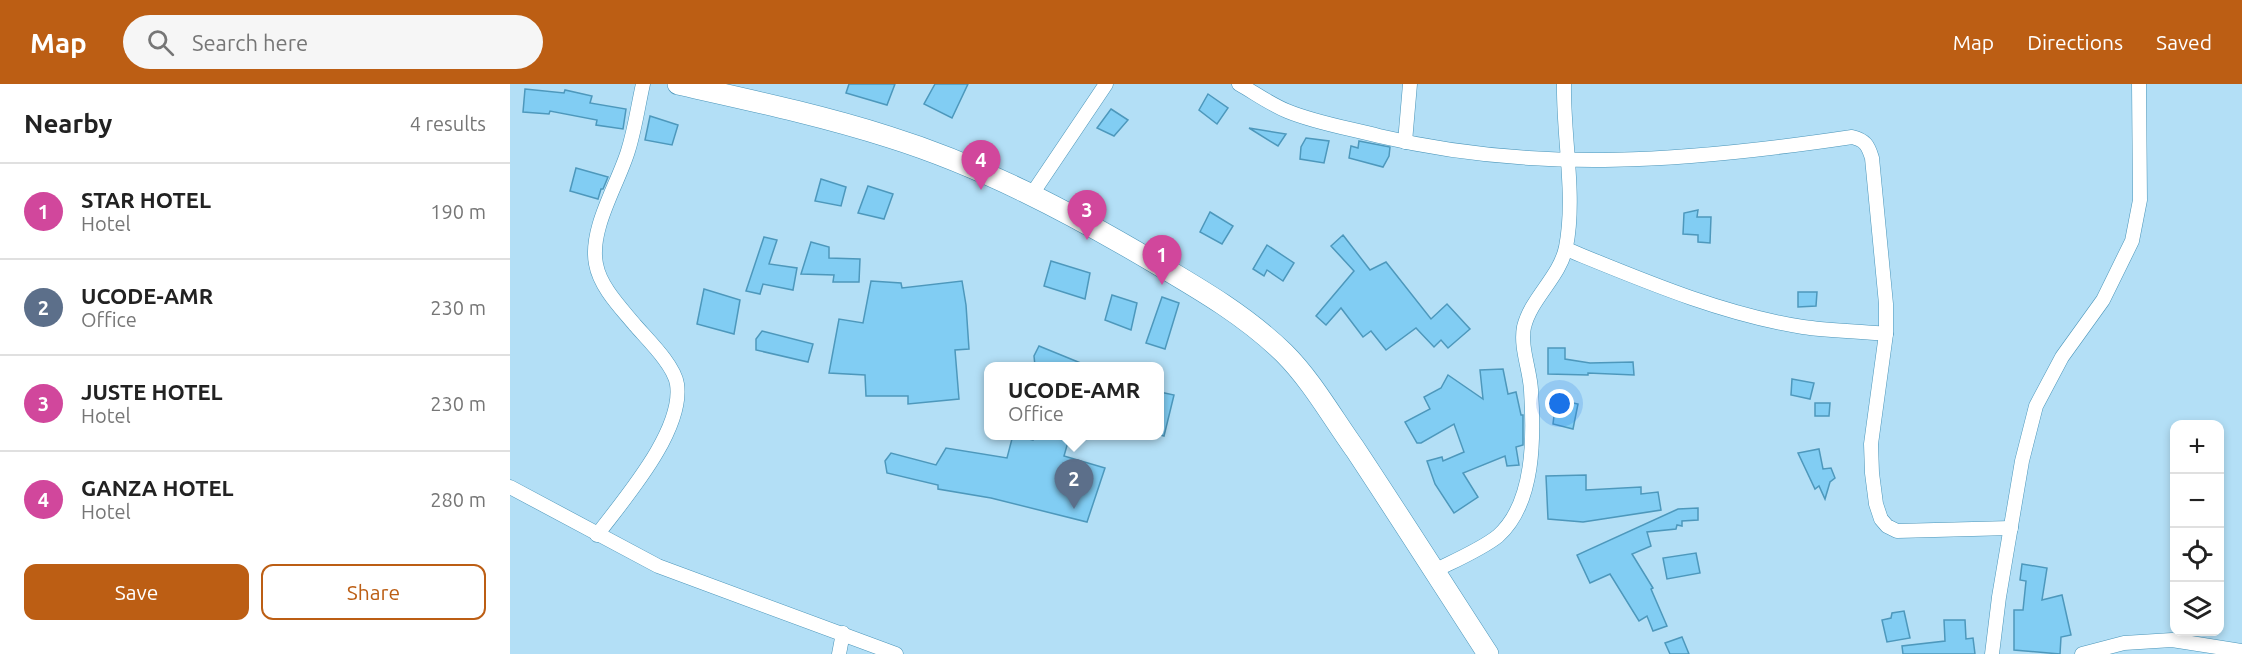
<!DOCTYPE html>
<html lang="en">
<head>
<meta charset="utf-8">
<style>
	body { margin:0; font-family:Ubuntu,sans-serif; background:#f6f6f6; color:#222 }
	.controls { position:absolute; right:18px; bottom:18px; display:grid; overflow:hidden; border-radius:12px; box-shadow:0 3px 9px #0003 }
	.controls button { width:54px; height:54px; display:grid; place-items:center; padding:0; border:0; border-bottom:2px solid #e0e0e0; background:#fff; color:#222; font:30px sans-serif }
	.you { position:absolute; left:1050px; top:320px; width:21px; height:21px; margin:-15px; border:4px solid #fff; border-radius:50%; background:#1a73e8; box-shadow:0 0 0 9px #1a73e833 }
	.badge { display:grid; place-items:center; width:39px; height:39px; border-radius:50%; background:#bc5e14; color:#fff; font-size:20px; font-weight:700 }
	.pin { position:absolute; translate:-50% -50px; filter:drop-shadow(0 2px 3px #0008) }
	.pin::after { content:''; position:absolute; top:32px; width:21px; height:18px; background:inherit; clip-path:polygon(0 0,100% 0,50% 100%) }
	.popup { position:absolute; left:474px; top:278px; width:180px; height:78px; box-sizing:border-box; display:grid; place-content:center; border-radius:12px; background:#fff; filter:drop-shadow(0 2px 4px #0005); font-size:20px; white-space:nowrap; color:#767676 }
	.popup b { font-size:22px; color:#222 }
	.popup::after { content:''; position:absolute; left:50%; top:100%; margin-left:-12px; border:12px solid transparent; border-top-color:#fff }
	.list { margin:0; padding:0; list-style:none }
	h2 { display:flex; justify-content:space-between; align-items:center; height:78px; margin:0; padding:0 24px; font-size:26px }
	h2 small { font-size:20px; font-weight:400; color:#767676 }
	.list li { display:grid; grid-template-columns:39px 1fr auto; gap:18px; align-items:center; box-sizing:border-box; height:96px; padding:0 24px; border-top:2px solid #e0e0e0 }
	.list b { display:block; font-size:22px; white-space:nowrap }
	.list p { margin:0; font-size:20px; white-space:nowrap; color:#767676 }
	.list em { font-size:20px; font-style:normal; color:#767676 }
	.actions { display:flex; gap:12px; padding:18px 24px }
	.actions a { flex:1; padding:14px 0; border:2px solid #bc5e14; border-radius:12px; text-align:center; font-size:21px; color:#bc5e14 }
	.actions .main { background:#bc5e14; color:#fff }
	.icon { flex:none; width:33px; height:33px; fill:none; stroke:currentColor; stroke-width:2; stroke-linecap:round; stroke-linejoin:round }
	.map { position:relative; flex:none; width:1732px; height:570px; overflow:hidden }
	header { display:flex; align-items:center; gap:36px; box-sizing:border-box; height:84px; padding:0 30px; background:#bc5e14; color:#fff }
	header strong { font-size:28px }
	nav { display:flex; gap:33px; margin-inline-start:auto; font-size:21px }
	.search { width:420px; height:54px; background:#f6f6f6; display:flex; align-items:center; gap:15px; box-sizing:border-box; padding:0 21px; border-radius:33px; color:#767676; font-size:22px }
	main { display:flex }
	aside { flex:1; background:#fff }
	.map>svg:first-child { display:block }
	.building { fill:#81cdf3; stroke:#4d98bc; stroke-width:1.5 }
	.lines { fill:none; stroke-linecap:round; stroke-linejoin:round }
	.minor-casing { stroke:#4a95b9; stroke-width:15 }
	.primary-casing { stroke:#4a95b9; stroke-width:22 }
	.minor { stroke:#fff; stroke-width:14 }
	.primary { stroke:#fff; stroke-width:21 }
</style>
</head>
<body>
<header>
<strong>Map</strong>
<div class="search"><svg class="icon" aria-label="search" viewBox="0 0 24 24"><circle cx="10" cy="10" r="6"/><path d="M15 15l6 6"/></svg>Search here</div>
<nav><a>Map</a><a>Directions</a><a>Saved</a></nav>
</header>
<main>
<aside>
<h2>Nearby<small>4 results</small></h2>
<ul class="list">
<li><span class="badge" style="background:#d1479c">1</span><div><b>STAR HOTEL</b><p>Hotel</p></div><em>190 m</em></li>
<li><span class="badge" style="background:#5c6f8a">2</span><div><b>UCODE-AMR</b><p>Office</p></div><em>230 m</em></li>
<li><span class="badge" style="background:#d1479c">3</span><div><b>JUSTE HOTEL</b><p>Hotel</p></div><em>230 m</em></li>
<li><span class="badge" style="background:#d1479c">4</span><div><b>GANZA HOTEL</b><p>Hotel</p></div><em>280 m</em></li>
</ul>
<div class="actions"><a class="main">Save</a><a>Share</a></div>
</aside>
<div class="map">
<svg width="1732" height="570" viewBox="0 0 1732 570">
	<rect width="100%" height="100%" fill="#b3dff6"/>
	<g class="building">
		<polygon points="339,0 385,0 377,21 336,9"/>
		<polygon points="425,0 458,0 442,34 414,20"/>
		<polygon points="15,5 54,9 55,6 82,12 80,19 116,25 113,45 86,41 87,36 40,27 39,30 13,28"/>
		<polygon points="698,10 718,24 707,40 689,26"/>
		<polygon points="601,25 618,36 604,52 587,44"/>
		<polygon points="140,32 168,41 162,61 135,56"/>
		<polygon points="739,44 776,50 768,62"/>
		<polygon points="796,54 819,57 814,79 790,75 791,63"/>
		<polygon points="849,57 880,63 879,72 873,83 839,74 841,62 848,64"/>
		<polygon points="66,84 98,93 93,105 91,105 88,115 60,107"/>
		<polygon points="311,95 336,103 331,122 305,117"/>
		<polygon points="358,102 383,110 374,135 348,129"/>
		<polygon points="1188,126 1187,133 1201,133 1200,159 1188,158 1188,151 1173,150 1174,129"/>
		<polygon points="700,128 723,142 712,160 690,148"/>
		<polygon points="833,151 860,186 876,178 921,235 937,220 960,245 938,264 931,256 924,263 906,244 876,266 861,247 853,253 831,224 816,241 806,232 844,187 821,162"/>
		<polygon points="254,153 267,156 259,180 287,184 283,206 253,200 250,210 236,207"/>
		<polygon points="301,158 319,163 319,174 350,175 349,198 323,198 324,191 291,190"/>
		<polygon points="757,161 784,179 773,197 757,186 754,192 743,185"/>
		<polygon points="541,177 580,189 575,215 534,202"/>
		<polygon points="361,197 391,199 392,204 452,197 456,221 459,265 445,266 449,315 398,320 398,312 356,312 355,291 319,289 329,235 353,239"/>
		<polygon points="194,205 230,216 224,250 187,240"/>
		<polygon points="1288,208 1307,208 1306,222 1288,223"/>
		<polygon points="602,211 627,219 621,246 595,236"/>
		<polygon points="652,213 669,219 655,265 636,259"/>
		<polygon points="252,247 303,260 298,278 246,266 246,255"/>
		<polygon points="529,262 578,282 525,282 524,272"/>
		<polygon points="1038,264 1055,264 1055,275 1080,279 1123,278 1124,291 1078,289 1078,291 1038,290"/>
		<polygon points="993,285 998,310 1006,308 1011,331 1013,331 1013,361 1006,363 1009,381 997,382 995,372 953,389 968,413 944,429 925,400 917,377 932,373 933,377 954,368 944,340 911,359 907,359 895,338 920,325 914,313 931,304 938,291 973,315 970,286"/>
		<polygon points="1282,295 1304,299 1300,315 1281,311"/>
		<polygon points="650,308 664,311 654,352 650,351"/>
		<polygon points="1046,315 1068,320 1063,345 1043,340"/>
		<polygon points="1305,319 1320,319 1319,332 1305,332"/>
		<polygon points="503,351 523,356 524,351 560,351 554,372 595,384 577,438 481,414 428,405 428,401 377,389 375,377 381,369 426,381 436,364 497,374"/>
		<polygon points="1309,365 1313,385 1321,384 1325,394 1320,398 1315,415 1309,402 1305,405 1288,369"/>
		<polygon points="1076,391 1076,406 1131,403 1131,410 1148,408 1151,426 1073,438 1038,435 1036,392"/>
		<polygon points="1188,424 1188,436 1172,437 1172,442 1167,441 1166,445 1137,448 1141,462 1122,470 1143,504 1141,505 1157,542 1143,547 1137,532 1129,537 1100,490 1080,499 1067,471 1168,425"/>
		<polygon points="1186,469 1190,489 1157,495 1153,474"/>
		<polygon points="1512,480 1537,484 1532,516 1552,511 1561,551 1551,553 1550,570 1504,566 1504,526 1513,526 1516,497 1510,496"/>
		<polygon points="1394,527 1400,554 1377,558 1372,536 1381,534 1382,529"/>
		<polygon points="1434,536 1455,536 1456,555 1463,554 1465,570 1393,570 1392,562 1435,557"/>
		<polygon points="1172,553 1179,570 1160,570 1155,559"/>
	</g>
	<g class="lines">
		<g class="minor-casing">
			<g id="minor">
				<path d="M729,0C745,9 760,20 777,27C806,39 838,44 869,52C1028,90 1181,77 1342,53C1355,56 1358,61 1362,74L1376,220V250L1361,360L1362,389L1366,420L1371,435L1377,442L1387,447L1501,444"/>
				<polyline points="895,58 900,0"/>
				<polyline points="522,110 596,0"/>
				<path d="M1056,165C1132,196 1211,230 1293,243C1320,247 1348,247 1376,250"/>
				<polyline points="0,403 148,482 386,570"/>
				<path d="M87,451C114,415 174,347 167,300C164,281 138,256 125,241C111,224 90,203 86,180C79,145 108,100 118,67C125,45 128,22 133,0"/>
				<path d="M924,487C944,477 972,465 988,452C1025,419 1024,352 1021,306C1020,286 1010,263 1014,243C1021,214 1050,193 1056,163C1066,112 1053,52 1054,0"/>
				<polyline points="329,570 333,549"/>
				<polyline points="1482,570 1489,513 1512,377 1526,322 1552,273 1593,216 1622,157 1630,116 1629,0"/>
				<polyline points="1572,570 1614,559 1662,556 1732,567"/>
			</g>
		</g>
		<g class="primary-casing">
			<path id="primary" d="M168,0C239,16 310,31 379,53C472,82 559,128 642,177C688,204 735,231 774,269C802,297 822,333 845,365C890,433 934,502 978,570"/>
		</g>
		<use href="#minor" class="minor"/>
		<use href="#primary" class="primary"/>
	</g>
</svg>
<div class="controls">
<button>+</button>
<button>−</button>
<button><svg class="icon" aria-label="locate" viewBox="0 0 24 24"><circle cx="12" cy="12" r="6"/><path d="M12 2v4M12 18v4M2 12h4M18 12h4"/></svg></button>
<button><svg class="icon" aria-label="layers" viewBox="0 0 24 24"><path d="M12 4l9 5-9 5-9-5zM3 14l9 5 9-5"/></svg></button>
</div>
<div class="you"></div>
<div class="pin badge" style="left:652px;top:201px;background:#d1479c">1</div>
<div class="pin badge" style="left:564px;top:425px;background:#5c6f8a">2</div>
<div class="popup"><b>UCODE-AMR</b>Office</div>
<div class="pin badge" style="left:577px;top:156px;background:#d1479c">3</div>
<div class="pin badge" style="left:471px;top:106px;background:#d1479c">4</div>
</div>
</main>
</body>
</html>
